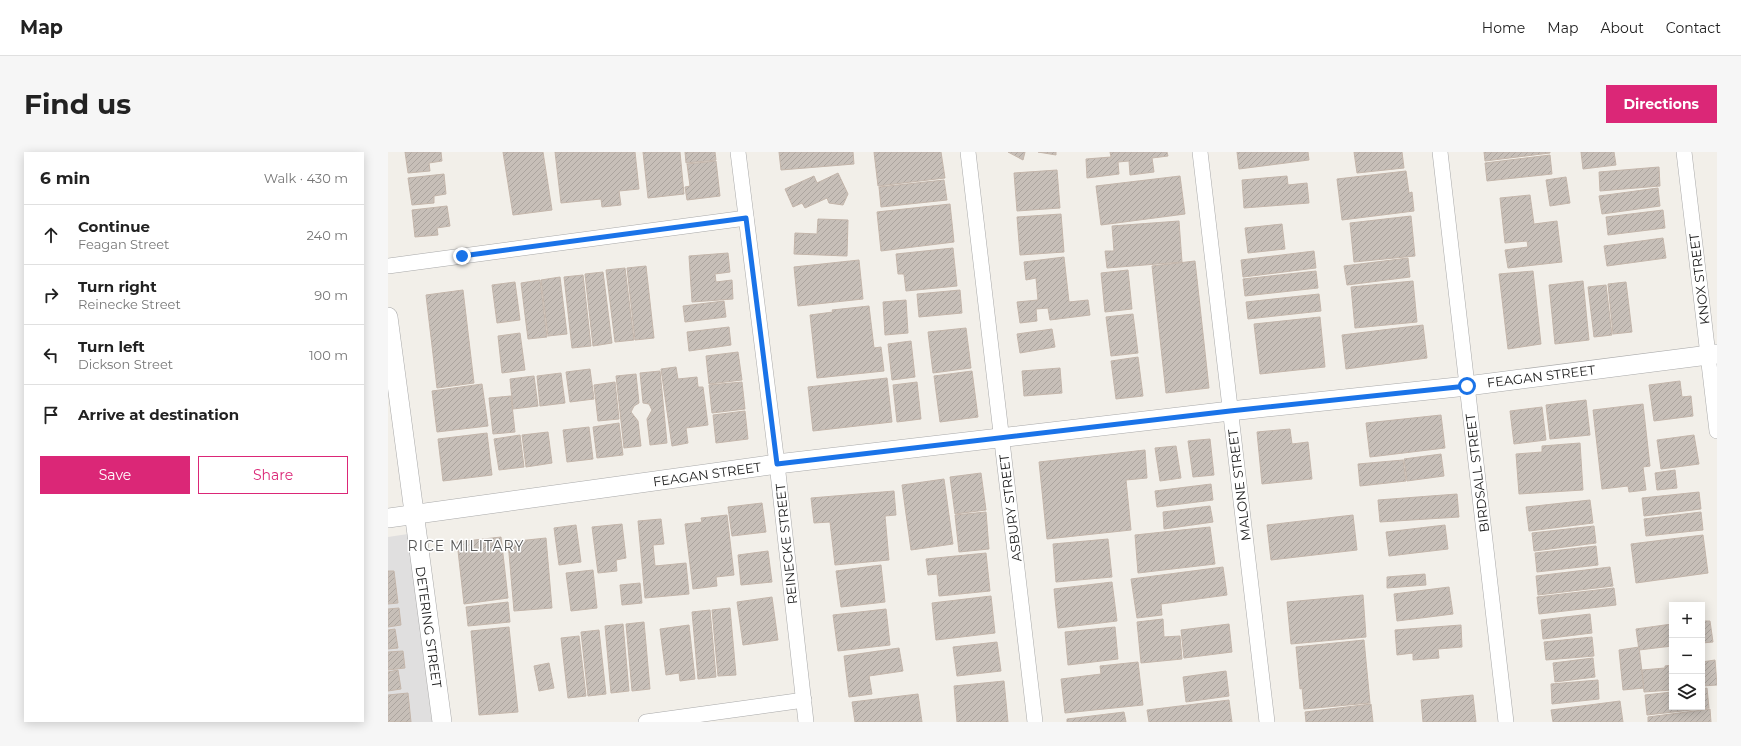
<!DOCTYPE html>
<html lang="en">
<head>
<meta charset="utf-8">
<style>
	body { margin:0; font-family:Montserrat,sans-serif; background:#f6f6f6; color:#222 }
	.controls { position:absolute; right:12px; bottom:12px; display:grid; overflow:hidden; border-radius:0px; box-shadow:0 2px 10px #0003 }
	.controls button { width:36px; height:36px; display:grid; place-items:center; padding:0; border:0; border-bottom:1px solid #e0e0e0; background:#fff; color:#222; font:20px sans-serif }
	.stop { position:absolute; width:12px; height:12px; margin:-9px; border:3px solid #1a73e8; border-radius:50%; background:#fff }
	.stop.end { background:#1a73e8; border-color:#fff; box-shadow:0 1px 4px #0008 }
	.list { margin:0; padding:0; list-style:none }
	h2 { display:flex; justify-content:space-between; align-items:center; height:52px; margin:0; padding:0 16px; font-size:17px }
	h2 small { font-size:13px; font-weight:400; color:#767676 }
	.list li { display:grid; grid-template-columns:26px 1fr auto; gap:12px; align-items:center; box-sizing:border-box; height:60px; padding:0 16px; border-top:1px solid #e0e0e0 }
	.list b { display:block; font-size:15px; white-space:nowrap }
	.list p { margin:0; font-size:13px; white-space:nowrap; color:#767676 }
	.list em { font-size:13px; font-style:normal; color:#767676 }
	.actions { display:flex; gap:8px; padding:12px 16px }
	.actions a { flex:1; padding:9px 0; border:1px solid #db2777; border-radius:0px; text-align:center; font-size:14px; color:#db2777 }
	.actions .main { background:#db2777; color:#fff }
	.icon { flex:none; width:22px; height:22px; fill:none; stroke:currentColor; stroke-width:2; stroke-linecap:round; stroke-linejoin:round }
	.map { position:relative; flex:none; width:1329px; height:570px; overflow:hidden; border-radius:0px }
	header { display:flex; align-items:center; gap:24px; box-sizing:border-box; height:56px; padding:0 20px; background:#fff; border-bottom:1px solid #e0e0e0 }
	header strong { font-size:19px }
	nav { display:flex; gap:22px; margin-inline-start:auto; font-size:14px }
	.intro { display:flex; align-items:center; justify-content:space-between; box-sizing:border-box; height:96px; padding:0 24px }
	h1 { margin:0; font-size:28px }
	.button { padding:10px 18px; border-radius:0px; background:#db2777; color:#fff; font-size:14px; font-weight:700 }
	main { display:flex; gap:24px; padding:0 24px }
	aside { flex:1; background:#fff; border-radius:0px; box-shadow:0 2px 10px #0003 }
	.map>svg:first-child { display:block }
	.residential { fill:#e0dfdf }
	.building { fill:url(#building-hatch); stroke:#c4b6ab }
	.lines { fill:none; stroke-linecap:round; stroke-linejoin:round }
	.minor-casing { stroke:#a9a9a9; stroke-width:16 }
	.tertiary-casing { stroke:#a9a9a9; stroke-width:20 }
	.minor { stroke:#fff; stroke-width:15 }
	.tertiary { stroke:#fff; stroke-width:19 }
	.route { stroke:#1a73e8; stroke-width:5 }
	.labels { text-anchor:middle; stroke-width:3; stroke-linejoin:round; paint-order:stroke }
	.street-label { font-size:13px; fill:#222; stroke:#fff }
	.neighbourhood-label { font-size:14px; letter-spacing:1px; fill:#555; stroke:#fff }
</style>
</head>
<body>
<header>
<strong>Map</strong>
<nav><a>Home</a><a>Map</a><a>About</a><a>Contact</a></nav>
</header>
<div class="intro"><h1>Find us</h1><a class="button">Directions</a></div>
<main>
<aside>
<h2>6 min<small>Walk · 430 m</small></h2>
<ul class="list">
<li><svg class="icon" aria-label="ahead" viewBox="0 0 24 24"><path d="M12 20V5M6 11l6-6 6 6"/></svg><div><b>Continue</b><p>Feagan Street</p></div><em>240 m</em></li>
<li><svg class="icon" aria-label="right" viewBox="0 0 24 24"><path d="M7 20v-9h11M14 6l5 5-5 5"/></svg><div><b>Turn right</b><p>Reinecke Street</p></div><em>90 m</em></li>
<li><svg class="icon" aria-label="left" viewBox="0 0 24 24"><path d="M17 20v-9H6M10 6l-5 5 5 5"/></svg><div><b>Turn left</b><p>Dickson Street</p></div><em>100 m</em></li>
<li><svg class="icon" aria-label="arrive" viewBox="0 0 24 24"><path d="M6 21V4h12l-3 4 3 4H6"/></svg><div><b>Arrive at destination</b></div></li>
</ul>
<div class="actions"><a class="main">Save</a><a>Share</a></div>
</aside>
<div class="map">
<svg width="1329" height="570" viewBox="0 0 1329 570">
	<defs>
		<pattern id="building-hatch" width="6" height="6" patternUnits="userSpaceOnUse"><rect width="6" height="6" fill="#c7bfb8"/><path d="M-1 1l2-2M0 6l6-6M5 7l2-2" fill="none" stroke="#aba49e"/></pattern>
	</defs>
	<rect width="100%" height="100%" fill="#f2efe9"/>
	<polygon class="residential" points="20,382 44,570 0,570 0,385"/>
	<g class="building">
		<polygon points="17,0 53,0 54,9 41,11 42,19 20,21"/>
		<polygon points="115,0 155,0 164,58 125,63"/>
		<polygon points="167,0 247,0 251,37 231,39 233,53 214,55 213,47 173,51"/>
		<polygon points="255,0 292,0 296,42 260,46"/>
		<polygon points="297,0 327,0 328,8 298,11"/>
		<polygon points="391,0 465,0 466,12 393,18"/>
		<polygon points="486,0 553,0 557,26 490,34"/>
		<polygon points="620,0 637,0 635,8"/>
		<polygon points="650,0 668,0 668,3"/>
		<polygon points="722,0 779,0 780,4 764,6 766,20 742,23 741,9 730,10 731,22 699,26 698,7 723,5"/>
		<polygon points="849,0 920,0 921,8 851,17"/>
		<polygon points="966,0 1014,0 1016,16 969,21"/>
		<polygon points="1096,0 1162,0 1162,1 1097,9"/>
		<polygon points="1193,0 1226,0 1228,13 1195,17"/>
		<polygon points="1162,3 1164,22 1099,29 1097,11"/>
		<polygon points="328,9 332,44 299,48 297,35 302,34 299,12"/>
		<polygon points="1271,15 1272,34 1212,39 1211,20"/>
		<polygon points="669,18 672,56 629,59 626,21"/>
		<polygon points="1018,19 1021,41 1024,40 1026,59 954,68 949,27"/>
		<polygon points="450,21 460,42 455,53 441,51 439,46 417,56 414,51 405,55 397,37 426,24 429,31"/>
		<polygon points="56,22 58,42 46,44 46,51 24,53 20,26"/>
		<polygon points="792,24 797,62 713,73 708,34"/>
		<polygon points="899,24 900,33 919,31 921,51 856,56 854,28"/>
		<polygon points="1178,25 1182,51 1162,54 1158,28"/>
		<polygon points="556,28 559,48 493,55 491,35"/>
		<polygon points="1270,36 1272,54 1214,62 1211,44"/>
		<polygon points="1142,43 1146,72 1169,69 1174,110 1120,116 1117,98 1140,95 1139,89 1117,91 1112,46"/>
		<polygon points="562,52 566,90 493,99 489,60"/>
		<polygon points="59,54 62,74 49,76 50,83 27,85 24,58"/>
		<polygon points="1275,58 1277,76 1220,83 1218,65"/>
		<polygon points="673,62 676,100 632,103 629,65"/>
		<polygon points="1023,64 1027,104 966,110 962,71"/>
		<polygon points="430,67 460,68 459,104 406,102 407,81 429,82"/>
		<polygon points="791,69 794,110 719,116 717,99 726,99 724,74"/>
		<polygon points="894,72 897,97 860,101 857,76"/>
		<polygon points="1275,86 1278,106 1219,114 1216,94"/>
		<polygon points="565,96 569,134 518,139 516,122 510,122 508,102"/>
		<polygon points="926,99 928,116 855,125 853,108"/>
		<polygon points="340,101 342,120 327,122 328,130 344,128 345,147 304,150 301,104"/>
		<polygon points="676,105 681,150 700,148 702,163 662,168 660,156 648,157 649,169 632,171 629,150 650,148 648,126 638,128 636,110"/>
		<polygon points="1020,106 1022,125 959,133 956,114"/>
		<polygon points="471,108 475,147 410,154 406,115"/>
		<polygon points="807,109 821,236 778,241 764,114"/>
		<polygon points="258,114 266,186 247,188 239,116"/>
		<polygon points="237,116 246,188 227,190 218,118"/>
		<polygon points="740,118 744,157 717,160 713,121"/>
		<polygon points="928,119 930,136 857,144 855,127"/>
		<polygon points="1145,119 1153,192 1120,197 1111,122"/>
		<polygon points="215,120 224,191 205,194 197,122"/>
		<polygon points="195,123 203,194 184,196 176,125"/>
		<polygon points="172,125 179,182 160,184 153,128"/>
		<polygon points="152,128 159,185 140,187 133,131"/>
		<polygon points="1025,129 1029,170 967,176 963,135"/>
		<polygon points="1195,129 1201,188 1167,192 1161,133"/>
		<polygon points="127,130 132,168 109,171 104,133"/>
		<polygon points="1238,130 1244,180 1225,182 1220,132"/>
		<polygon points="1218,133 1224,183 1206,185 1200,135"/>
		<polygon points="75,138 86,231 49,236 38,143"/>
		<polygon points="572,138 574,161 531,165 529,142"/>
		<polygon points="931,142 933,159 860,167 858,150"/>
		<polygon points="518,148 520,181 497,183 495,150"/>
		<polygon points="336,149 338,165 297,170 295,154"/>
		<polygon points="481,154 486,196 493,195 496,219 429,226 422,163 445,160 444,158"/>
		<polygon points="745,162 750,201 723,204 718,165"/>
		<polygon points="932,165 937,215 872,222 866,172"/>
		<polygon points="1035,173 1039,206 958,217 954,183"/>
		<polygon points="341,175 343,193 301,199 299,180"/>
		<polygon points="578,176 583,216 545,221 540,180"/>
		<polygon points="664,177 667,195 632,201 629,182"/>
		<polygon points="132,181 137,218 114,221 110,184"/>
		<polygon points="523,189 527,225 504,228 500,192"/>
		<polygon points="350,200 354,228 321,232 318,204"/>
		<polygon points="750,205 755,244 728,247 723,209"/>
		<polygon points="288,215 290,227 309,225 310,235 315,235 320,273 298,276 300,291 284,294 273,217"/>
		<polygon points="672,216 674,241 636,244 634,219"/>
		<polygon points="202,217 206,247 182,250 178,220"/>
		<polygon points="272,219 279,291 262,293 259,267 264,258 261,252 255,251 252,221"/>
		<polygon points="584,219 590,265 552,270 546,224"/>
		<polygon points="173,221 177,251 152,254 149,224"/>
		<polygon points="248,222 251,251 246,254 243,260 250,269 253,294 236,296 228,224"/>
		<polygon points="146,224 150,254 125,257 122,227"/>
		<polygon points="499,226 504,270 425,279 420,235"/>
		<polygon points="1292,229 1294,245 1303,244 1305,264 1266,269 1261,233"/>
		<polygon points="227,230 231,267 210,269 206,233"/>
		<polygon points="354,230 357,257 324,261 321,233"/>
		<polygon points="529,230 533,267 509,270 505,233"/>
		<polygon points="94,232 100,274 49,280 44,239"/>
		<polygon points="123,244 127,280 105,282 101,246"/>
		<polygon points="1198,248 1202,283 1162,287 1158,253"/>
		<polygon points="1255,252 1262,314 1255,315 1258,338 1241,340 1240,334 1214,337 1205,258"/>
		<polygon points="1154,255 1158,288 1126,292 1122,259"/>
		<polygon points="357,259 360,287 328,291 325,263"/>
		<polygon points="1053,263 1057,296 982,305 978,271"/>
		<polygon points="231,271 235,303 209,306 205,275"/>
		<polygon points="201,275 205,307 179,310 175,278"/>
		<polygon points="902,277 904,292 920,290 924,327 874,332 869,280"/>
		<polygon points="160,280 164,311 138,315 134,283"/>
		<polygon points="99,281 104,323 55,329 50,287"/>
		<polygon points="132,283 136,315 111,318 106,287"/>
		<polygon points="1306,283 1311,312 1273,317 1269,288"/>
		<polygon points="822,287 826,323 805,325 800,289"/>
		<polygon points="1192,291 1195,338 1131,342 1128,302 1154,300 1154,294"/>
		<polygon points="788,294 793,326 772,329 767,296"/>
		<polygon points="757,298 759,326 738,328 743,378 659,387 651,310"/>
		<polygon points="1053,302 1056,324 1019,329 1016,307"/>
		<polygon points="1015,308 1018,329 972,334 970,312"/>
		<polygon points="1287,318 1289,336 1269,338 1267,321"/>
		<polygon points="593,321 598,358 567,362 562,325"/>
		<polygon points="556,327 565,392 523,398 514,333"/>
		<polygon points="823,332 825,348 769,355 767,339"/>
		<polygon points="506,339 508,363 497,364 501,408 447,413 442,370 426,371 423,346"/>
		<polygon points="1311,340 1313,357 1256,364 1254,346"/>
		<polygon points="1069,342 1071,365 992,370 990,348"/>
		<polygon points="1202,348 1205,371 1141,379 1138,355"/>
		<polygon points="374,351 378,380 344,384 340,355"/>
		<polygon points="822,354 825,370 776,377 775,360"/>
		<polygon points="598,360 601,397 571,400 567,363"/>
		<polygon points="1313,360 1315,378 1258,384 1256,367"/>
		<polygon points="339,363 346,423 328,425 329,434 305,437 297,372 314,370 313,366"/>
		<polygon points="965,363 969,398 883,408 879,373"/>
		<polygon points="273,367 276,392 265,393 267,414 298,411 301,442 257,446 250,369"/>
		<polygon points="234,372 238,406 228,408 229,419 210,421 204,375"/>
		<polygon points="188,373 193,410 171,413 166,376"/>
		<polygon points="1057,373 1060,397 1001,404 998,380"/>
		<polygon points="1206,374 1208,391 1146,399 1144,381"/>
		<polygon points="822,375 827,412 750,421 747,383"/>
		<polygon points="1315,383 1320,421 1248,431 1243,392"/>
		<polygon points="113,385 120,446 76,452 69,390"/>
		<polygon points="158,386 164,456 126,459 120,390"/>
		<polygon points="720,387 724,425 668,430 665,392"/>
		<polygon points="1208,394 1210,413 1149,420 1147,401"/>
		<polygon points="380,399 384,430 353,433 350,403"/>
		<polygon points="598,401 602,439 551,444 549,422 540,423 538,407"/>
		<polygon points="493,413 497,450 453,455 448,419"/>
		<polygon points="835,415 839,443 773,452 774,463 749,466 743,427"/>
		<polygon points="1222,415 1225,434 1150,443 1148,424"/>
		<polygon points="205,418 209,456 183,459 178,421"/>
		<polygon points="0,419 6,419 10,451 0,452"/>
		<polygon points="1037,422 1038,433 999,436 999,425"/>
		<polygon points="724,430 729,469 670,476 666,437"/>
		<polygon points="252,431 254,451 234,453 232,433"/>
		<polygon points="1061,435 1065,462 1009,469 1006,442"/>
		<polygon points="1226,436 1228,453 1151,462 1149,445"/>
		<polygon points="975,443 978,485 903,492 899,450"/>
		<polygon points="603,444 607,481 548,488 544,451"/>
		<polygon points="384,445 390,488 355,493 349,450"/>
		<polygon points="120,450 122,470 80,474 78,455"/>
		<polygon points="11,456 13,473 0,475 0,457"/>
		<polygon points="342,456 348,523 330,524 324,458"/>
		<polygon points="498,457 502,493 450,499 445,463"/>
		<polygon points="322,458 328,525 310,527 304,460"/>
		<polygon points="1202,462 1204,481 1155,487 1153,468"/>
		<polygon points="775,467 776,485 792,484 794,507 753,511 749,470"/>
		<polygon points="1314,469 1322,469 1325,490 1314,491"/>
		<polygon points="256,470 262,537 244,539 238,472"/>
		<polygon points="235,472 241,539 223,541 217,474"/>
		<polygon points="841,472 844,500 796,506 793,478"/>
		<polygon points="1284,472 1284,494 1251,498 1248,477"/>
		<polygon points="301,473 307,527 292,529 291,521 278,523 272,477"/>
		<polygon points="1073,473 1074,495 1050,497 1051,506 1025,508 1025,501 1009,503 1007,478"/>
		<polygon points="121,475 130,560 91,563 83,479"/>
		<polygon points="727,475 730,507 680,513 677,480"/>
		<polygon points="7,477 10,496 0,497 0,478"/>
		<polygon points="211,478 218,542 200,544 193,480"/>
		<polygon points="191,484 198,544 180,546 173,486"/>
		<polygon points="1204,485 1206,504 1158,508 1156,490"/>
		<polygon points="976,488 982,551 916,557 914,536 912,537 908,495"/>
		<polygon points="609,490 613,519 569,524 565,495"/>
		<polygon points="1251,495 1256,536 1235,538 1231,498"/>
		<polygon points="511,496 515,519 481,524 484,542 461,545 456,504"/>
		<polygon points="15,499 17,516 0,518 0,500"/>
		<polygon points="1205,506 1207,525 1167,530 1165,511"/>
		<polygon points="1327,508 1329,533 1314,534 1314,510"/>
		<polygon points="750,510 755,553 677,561 673,527 713,522 712,514"/>
		<polygon points="161,511 166,536 151,539 146,514"/>
		<polygon points="1284,513 1284,538 1256,540 1254,518 1277,516 1277,514"/>
		<polygon points="10,518 13,537 0,539 0,520"/>
		<polygon points="838,519 841,544 798,550 795,525"/>
		<polygon points="1210,528 1211,547 1164,552 1163,532"/>
		<polygon points="616,529 620,570 569,570 566,534"/>
		<polygon points="1319,536 1321,556 1259,563 1257,543 1284,540 1284,555 1314,555 1314,537"/>
		<polygon points="20,541 23,570 0,570 0,543"/>
		<polygon points="530,542 534,570 467,570 464,550"/>
		<polygon points="1085,543 1088,570 1035,570 1033,548"/>
		<polygon points="841,548 844,570 761,570 759,558"/>
		<polygon points="1232,549 1235,570 1165,570 1163,558"/>
		<polygon points="983,552 985,570 918,570 917,560"/>
		<polygon points="1322,557 1323,570 1260,570 1260,565"/>
		<polygon points="736,560 738,570 679,570 679,567"/>
	</g>
	<g class="lines">
		<g class="minor-casing">
			<g id="minor">
				<polyline points="350,0 389,312 418,570"/>
				<polyline points="580,0 647,570"/>
				<polyline points="812,0 879,570"/>
				<polyline points="1052,0 1118,570"/>
				<polyline points="1296,0 1329,279"/>
				<polyline points="0,114 358,66"/>
				<polyline points="258,570 416,548"/>
			</g>
		</g>
		<g class="tertiary-casing">
			<g id="tertiary">
				<polyline points="0,165 54,570"/>
				<polyline points="0,366 389,312 842,259 1079,234 1329,202"/>
			</g>
		</g>
		<use href="#minor" class="minor"/>
		<use href="#tertiary" class="tertiary"/>
	</g>
	<g class="lines">
		<polyline class="route" points="74,104 358,66 389,312 842,259 1079,234"/>
	</g>
	<g class="labels">
		<g class="street-label">
			<text transform="translate(1311 127) rotate(-97)" y="5">KNOX STREET</text>
			<text transform="translate(1153 224) rotate(-7)" y="5">FEAGAN STREET</text>
			<text transform="translate(1089 321) rotate(-97)" y="5">BIRDSALL STREET</text>
			<text transform="translate(319 322) rotate(-8)" y="5">FEAGAN STREET</text>
			<text transform="translate(851 333) rotate(-97)" y="5">MALONE STREET</text>
			<text transform="translate(622 356) rotate(-97)" y="5">ASBURY STREET</text>
			<text transform="translate(398 392) rotate(-96)" y="5">REINECKE STREET</text>
			<text transform="translate(41 475) rotate(82)" y="5">DETERING STREET</text>
		</g>
		<g class="neighbourhood-label">
			<text x="78" y="399">RICE MILITARY</text>
		</g>
	</g>
</svg>
<div class="controls">
<button>+</button>
<button>−</button>
<button><svg class="icon" aria-label="layers" viewBox="0 0 24 24"><path d="M12 4l9 5-9 5-9-5zM3 14l9 5 9-5"/></svg></button>
</div>
<div class="stop" style="left:1079px;top:234px"></div>
<div class="stop end" style="left:74px;top:104px"></div>
</div>
</main>
</body>
</html>
